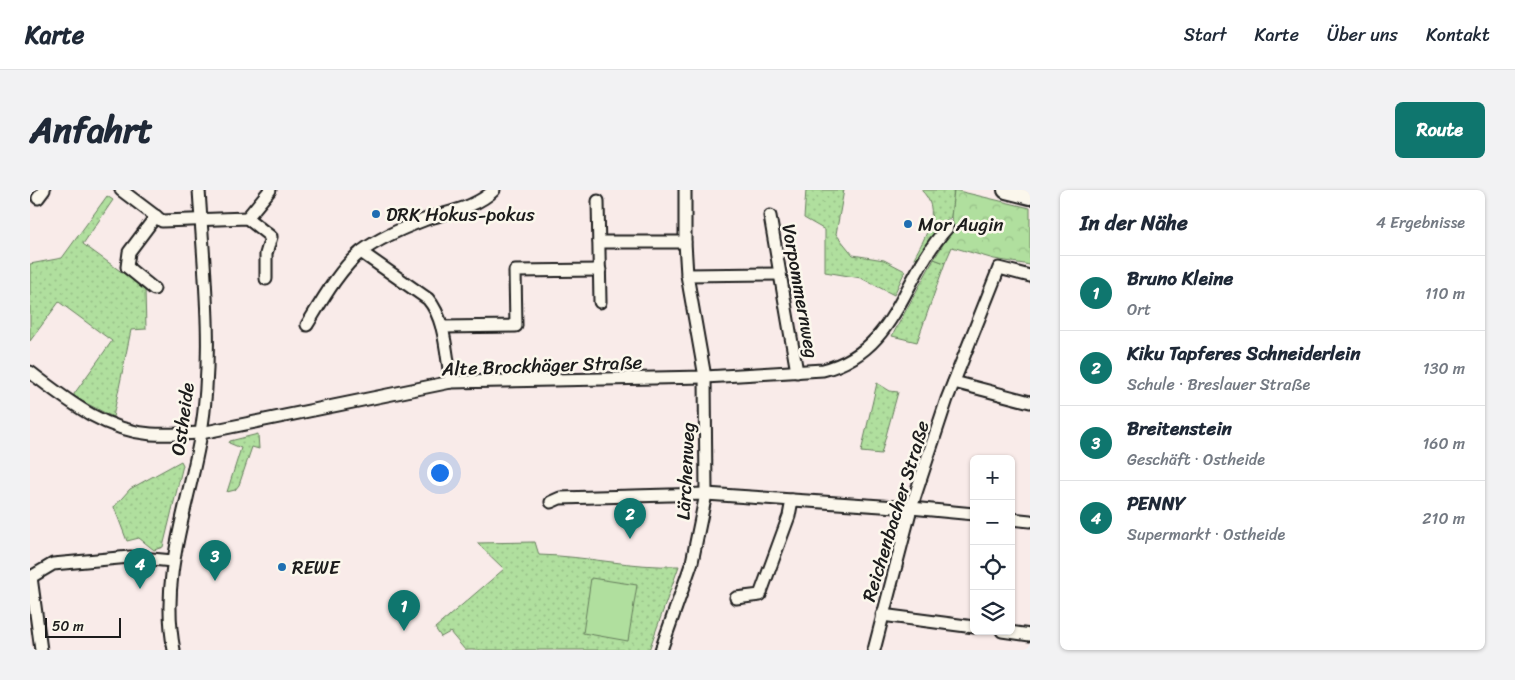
<!DOCTYPE html>
<html lang="de">
<head>
<meta charset="utf-8">
<style>
	body { margin:0; font-family:Sriracha,sans-serif; background:#f2f2f3; color:#1f2937 }
	.controls { position:absolute; right:15px; bottom:15px; display:grid; overflow:hidden; border-radius:8px; box-shadow:0 1px 4px #0004 }
	.controls button { width:45px; height:45px; display:grid; place-items:center; padding:0; border:0; border-bottom:1px solid #e0e1e3; background:#fff; color:#1f2937; font:25px sans-serif }
	.scale { position:absolute; left:15px; bottom:12px; width:76px; box-sizing:border-box; padding-left:5px; border:2px solid #1c1c1c; border-top:0; font-size:14px; line-height:18px; white-space:nowrap; color:#1c1c1c; -webkit-text-stroke:4px #fbf7ec; paint-order:stroke }
	.you { position:absolute; left:409px; top:282px; width:18px; height:18px; margin:-12px; border:4px solid #fff; border-radius:50%; background:#1a73e8; box-shadow:0 0 0 8px #1a73e833 }
	.badge { display:grid; place-items:center; width:32px; height:32px; border-radius:50%; background:#0f766e; color:#fff; font-size:16px; font-weight:700 }
	.pin { position:absolute; translate:-50% -41px; filter:drop-shadow(0 1px 2px #0008) }
	.pin::after { content:''; position:absolute; top:26px; width:18px; height:15px; background:inherit; clip-path:polygon(0 0,100% 0,50% 100%) }
	.list { margin:0; padding:0; list-style:none }
	h2 { display:flex; justify-content:space-between; align-items:center; height:65px; margin:0; padding:0 20px; font-size:21px }
	h2 small { font-size:16px; font-weight:400; color:#747a83 }
	.list li { display:grid; grid-template-columns:32px 1fr auto; gap:15px; align-items:center; box-sizing:border-box; height:75px; padding:0 20px; border-top:1px solid #e0e1e3 }
	.list b { display:block; font-size:19px; white-space:nowrap }
	.list p { margin:0; font-size:16px; white-space:nowrap; color:#747a83 }
	.list em { font-size:16px; font-style:normal; color:#747a83 }
	.icon { flex:none; width:28px; height:28px; fill:none; stroke:currentColor; stroke-width:2; stroke-linecap:round; stroke-linejoin:round }
	.map { position:relative; flex:none; width:1000px; height:460px; overflow:hidden; border-radius:8px }
	header { display:flex; align-items:center; gap:30px; box-sizing:border-box; height:70px; padding:0 25px; background:#fff; border-bottom:1px solid #e0e1e3 }
	header strong { font-size:24px }
	nav { display:flex; gap:28px; margin-inline-start:auto; font-size:18px }
	.intro { display:flex; align-items:center; justify-content:space-between; box-sizing:border-box; height:120px; padding:0 30px }
	h1 { margin:0; font-size:35px }
	.button { padding:12px 22px; border-radius:8px; background:#0f766e; color:#fff; font-size:18px; font-weight:700 }
	main { display:flex; gap:30px; padding:0 30px }
	aside { flex:1; background:#fff; border-radius:8px; box-shadow:0 1px 4px #0004 }
	.map>svg:first-child { display:block }
	.grass { fill:url(#grass-dots); stroke:#667e5d }
	.forest { fill:url(#forest-crowns); stroke:#667e5d }
	.park { fill:#b0df9e; stroke:#667e5d }
	.lines { fill:none; stroke-linecap:round; stroke-linejoin:round }
	.street-casing { stroke:#1c1c1c; stroke-width:15 }
	.secondary-casing { stroke:#1c1c1c; stroke-width:20 }
	.street { stroke:#fbf7ec; stroke-width:11 }
	.secondary { stroke:#fbf7ec; stroke-width:16 }
	.poi-dot { fill:#1f6fb2; stroke:#fbf7ec; stroke-width:2 }
	.labels { text-anchor:middle; stroke-width:5; stroke-linejoin:round; paint-order:stroke }
	.poi-label { font-size:19px; fill:#1c1c1c; stroke:#fbf7ec; text-anchor:start }
	.street-label { font-size:19px; fill:#1c1c1c; stroke:#fbf7ec }
</style>
</head>
<body>
<header>
<strong>Karte</strong>
<nav><a>Start</a><a>Karte</a><a>Über uns</a><a>Kontakt</a></nav>
</header>
<div class="intro"><h1>Anfahrt</h1><a class="button">Route</a></div>
<main>
<div class="map">
<svg width="1000" height="460" viewBox="0 0 1000 460">
	<defs>
		<pattern id="grass-dots" width="8" height="8" patternUnits="userSpaceOnUse" patternTransform="scale(1.25)"><rect width="8" height="8" fill="#b0df9e"/><path d="M2 2h.1M6 6h.1" fill="none" stroke="#97bf88" stroke-width="1.8" stroke-linecap="round"/></pattern>
		<pattern id="forest-crowns" width="20" height="18" patternUnits="userSpaceOnUse" patternTransform="scale(1.25)"><rect width="20" height="18" fill="#b0df9e"/><path d="M2 6a3 3 0 1 1 6 0M12 15a3 3 0 1 1 6 0" fill="none" stroke="#97bf88"/></pattern>
	</defs>
	<rect width="100%" height="100%" fill="#f9ebe9"/>
	<filter id="ink" filterUnits="userSpaceOnUse"><feTurbulence type="fractalNoise" baseFrequency=".02" numOctaves="2"/><feDisplacementMap in="SourceGraphic" scale="10" xChannelSelector="R" yChannelSelector="G"/><feConvolveMatrix kernelMatrix="1 2 1 2 8 2 1 2 1" color-interpolation-filters="sRGB"/></filter>
	<g filter="url(#ink)">
		<g class="grass">
			<polygon points="776,0 814,0 806,44 823,65 854,70 875,81 864,105 831,88 795,82 795,40 774,28"/>
			<path d="M891,0H924L921,27L908,38L888,67L884,68C895,47 913,20 891,0Z"/>
			<polygon points="77,6 83,10 53,54 115,99 116,139 101,140 83,227 44,207 44,204 82,151 29,112 0,151 0,74 32,68"/>
			<polygon points="904,69 915,73 887,152 862,146"/>
			<polygon points="847,193 860,201 868,202 851,264 831,262"/>
			<polygon points="228,244 229,259 222,257 209,295 205,300 197,302 211,258 199,253 200,251"/>
			<polygon points="151,271 153,275 133,357 124,360 109,348 97,351 84,317 100,299"/>
			<path d="M505,352L509,365C556,366 602,378 649,376L619,460H435L420,442L411,447L405,438L474,379L447,353Z"/>
		</g>
		<polygon class="forest" points="924,0 1000,18 1000,75 964,69 922,57 915,73 904,69 924,37 921,27"/>
		<polygon class="park" points="561,388 607,395 598,451 553,443"/>
		<g class="lines">
			<g class="street-casing">
				<g id="street">
					<polyline points="91,0 132,31 217,28 241,47 236,64 236,89"/>
					<polyline points="8,8 14,0"/>
					<polyline points="568,11 570,112"/>
					<polyline points="740,26 767,182"/>
					<polyline points="217,28 240,0"/>
					<polyline points="569,52 655,52"/>
					<path d="M331,62L398,109C416,130 416,165 421,192"/>
					<polyline points="657,85 750,84"/>
					<polyline points="124,99 97,77 99,62 126,26"/>
					<path d="M277,135C291,112 310,78 332,61C350,48 373,38 394,30C417,22 446,18 464,0"/>
					<polyline points="412,137 486,136 485,81 570,80"/>
					<path d="M0,182C37,210 73,240 121,244C137,245 154,244 171,243L421,192L675,187L793,180C868,161 871,88 917,38"/>
					<polyline points="924,192 1000,212"/>
					<polyline points="521,312 530,308 676,304 881,318 944,324"/>
					<polyline points="981,329 1000,331"/>
					<polyline points="706,408 730,405 759,326 762,310"/>
					<polyline points="852,425 944,437"/>
					<polyline points="972,441 1000,445"/>
					<polyline points="11,460 1,387 23,374 100,367 143,371"/>
					<path d="M144,460C129,385 159,316 171,243C184,163 174,81 169,0"/>
					<polyline points="631,460 662,372 676,304 675,187 657,85 655,52 655,0"/>
					<polyline points="844,460 881,318 917,209 969,78 1000,86"/>
				</g>
			</g>
			<g class="secondary-casing">
				<polyline id="secondary" points="976,0 1000,6"/>
			</g>
			<use href="#street" class="street"/>
			<use href="#secondary" class="secondary"/>
		</g>
	</g>
	<g class="poi-dot">
		<circle cx="346" cy="24" r="5"/>
		<circle cx="878" cy="34" r="5"/>
		<circle cx="252" cy="377" r="5"/>
	</g>
	<g class="labels">
		<g class="poi-label">
			<text x="356" y="31">DRK Hokus-pokus</text>
			<text x="888" y="41">Mor Augin</text>
			<text x="262" y="384">REWE</text>
		</g>
		<g class="street-label">
			<text transform="translate(771 101) rotate(80)" y="7">Vorpommernweg</text>
			<text transform="translate(512 175) rotate(-2)" y="7">Alte Brockhäger Straße</text>
			<text transform="translate(152 229) rotate(-82)" y="7">Ostheide</text>
			<text transform="translate(655 281) rotate(-87)" y="7">Lärchenweg</text>
			<text transform="translate(865 321) rotate(-73)" y="7">Reichenbacher Straße</text>
		</g>
	</g>
</svg>
<div class="controls">
<button>+</button>
<button>−</button>
<button><svg class="icon" aria-label="locate" viewBox="0 0 24 24"><circle cx="12" cy="12" r="6"/><path d="M12 2v4M12 18v4M2 12h4M18 12h4"/></svg></button>
<button><svg class="icon" aria-label="layers" viewBox="0 0 24 24"><path d="M12 4l9 5-9 5-9-5zM3 14l9 5 9-5"/></svg></button>
</div>
<div class="scale">50 m</div>
<div class="you"></div>
<div class="pin badge" style="left:374px;top:441px">1</div>
<div class="pin badge" style="left:600px;top:349px">2</div>
<div class="pin badge" style="left:185px;top:391px">3</div>
<div class="pin badge" style="left:110px;top:399px">4</div>
</div>
<aside>
<h2>In der Nähe<small>4 Ergebnisse</small></h2>
<ul class="list">
<li><span class="badge">1</span><div><b>Bruno Kleine</b><p>Ort</p></div><em>110 m</em></li>
<li><span class="badge">2</span><div><b>Kiku Tapferes Schneiderlein</b><p>Schule · Breslauer Straße</p></div><em>130 m</em></li>
<li><span class="badge">3</span><div><b>Breitenstein</b><p>Geschäft · Ostheide</p></div><em>160 m</em></li>
<li><span class="badge">4</span><div><b>PENNY</b><p>Supermarkt · Ostheide</p></div><em>210 m</em></li>
</ul>
</aside>
</main>
</body>
</html>
